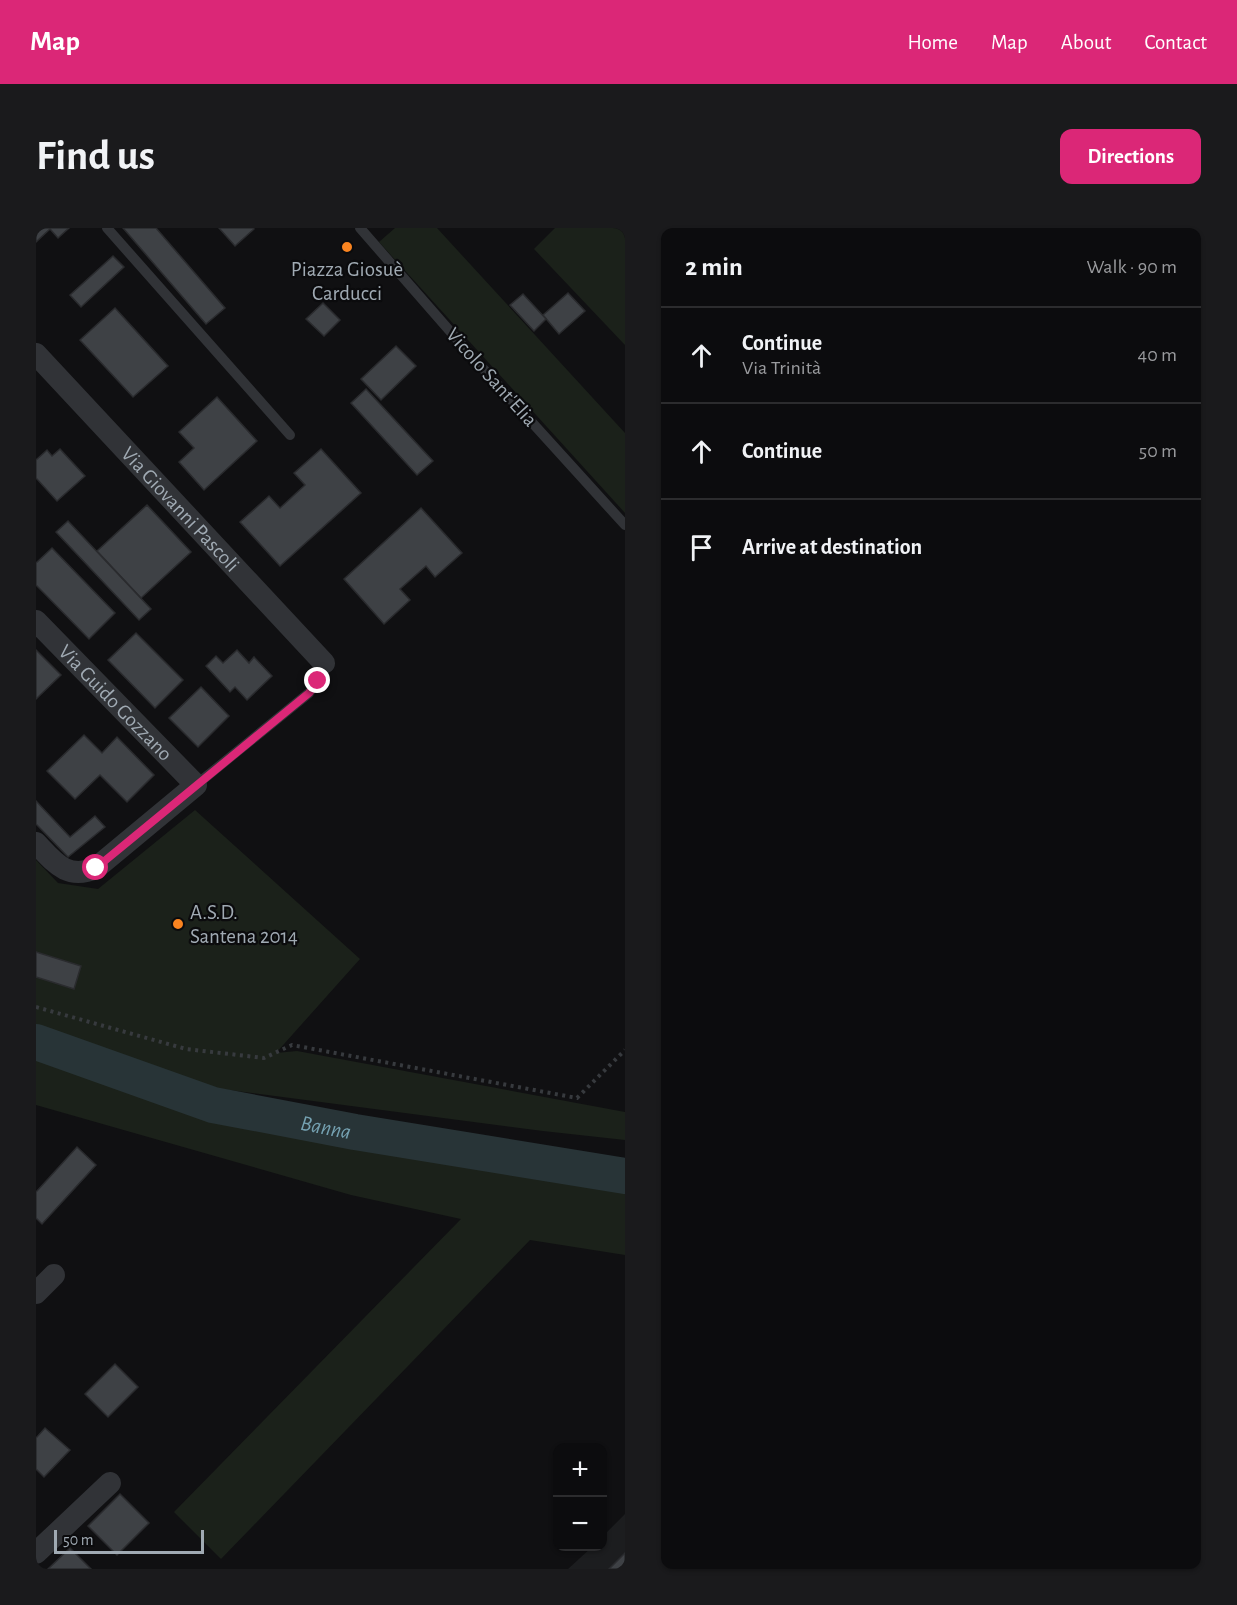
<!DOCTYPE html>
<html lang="en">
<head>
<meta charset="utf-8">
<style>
	body { margin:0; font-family:"Alegreya Sans",sans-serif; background:#1a1a1c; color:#f1f3f6 }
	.controls { position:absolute; right:18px; bottom:18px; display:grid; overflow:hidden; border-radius:12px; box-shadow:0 2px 4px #0004 }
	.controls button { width:54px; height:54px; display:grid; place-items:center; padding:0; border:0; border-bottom:2px solid #2c2c2e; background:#0c0c0e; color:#f1f3f6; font:30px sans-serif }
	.scale { position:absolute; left:18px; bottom:15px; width:150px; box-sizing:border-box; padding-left:6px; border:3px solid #a0aab3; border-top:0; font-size:16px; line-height:21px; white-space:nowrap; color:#a0aab3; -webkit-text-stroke:4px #0b0b0d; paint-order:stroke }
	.stop { position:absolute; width:18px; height:18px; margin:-14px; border:4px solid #db2777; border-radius:50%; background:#fff }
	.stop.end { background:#db2777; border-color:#fff; box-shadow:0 2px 6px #0008 }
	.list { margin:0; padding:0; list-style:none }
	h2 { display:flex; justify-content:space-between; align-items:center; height:78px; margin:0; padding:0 24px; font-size:26px }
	h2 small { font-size:20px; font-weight:400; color:#9a9b9e }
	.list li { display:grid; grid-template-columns:39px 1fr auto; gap:18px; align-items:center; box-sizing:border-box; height:96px; padding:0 24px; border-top:2px solid #2c2c2e }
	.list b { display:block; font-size:22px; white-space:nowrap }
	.list p { margin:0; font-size:20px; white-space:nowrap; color:#9a9b9e }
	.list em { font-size:20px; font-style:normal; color:#9a9b9e }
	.icon { flex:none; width:33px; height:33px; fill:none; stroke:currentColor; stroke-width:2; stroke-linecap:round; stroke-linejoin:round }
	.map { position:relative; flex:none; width:589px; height:1341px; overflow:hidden; border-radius:12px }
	header { display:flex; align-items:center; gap:36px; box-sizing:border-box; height:84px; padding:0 30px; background:#db2777; color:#fff }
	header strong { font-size:28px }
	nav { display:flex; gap:33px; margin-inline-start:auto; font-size:21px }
	.intro { display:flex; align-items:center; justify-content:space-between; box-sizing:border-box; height:144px; padding:0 36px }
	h1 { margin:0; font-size:42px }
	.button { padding:15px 27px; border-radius:12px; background:#db2777; color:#fff; font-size:21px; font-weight:700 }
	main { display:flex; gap:36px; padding:0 36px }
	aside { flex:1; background:#0c0c0e; border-radius:12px; box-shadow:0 2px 4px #0004 }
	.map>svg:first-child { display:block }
	.built { fill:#1c1d1f }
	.green { fill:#1b211a }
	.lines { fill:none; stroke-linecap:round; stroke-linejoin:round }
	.river { stroke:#283437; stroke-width:36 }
	.building { fill:#3e4145; stroke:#2a2b2e; stroke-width:1.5 }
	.path { stroke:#373a3e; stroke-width:4; stroke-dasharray:3 4.5; stroke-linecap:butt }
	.lane { stroke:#313337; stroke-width:10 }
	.street { stroke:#313337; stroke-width:22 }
	.route { stroke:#db2777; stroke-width:8 }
	.poi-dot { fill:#fa8420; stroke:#0b0b0d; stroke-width:2 }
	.labels { text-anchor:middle; stroke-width:4.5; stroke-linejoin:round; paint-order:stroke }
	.poi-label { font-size:21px; fill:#a0aab3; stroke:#0b0b0d }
	.street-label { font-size:21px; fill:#a0aab3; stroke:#0b0b0d }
	.water-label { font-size:22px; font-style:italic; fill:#75a1b1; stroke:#0b0b0d }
</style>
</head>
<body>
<header>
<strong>Map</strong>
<nav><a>Home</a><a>Map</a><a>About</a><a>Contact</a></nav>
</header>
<div class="intro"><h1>Find us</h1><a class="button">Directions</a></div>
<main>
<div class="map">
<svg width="589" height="1341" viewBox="0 0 589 1341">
	<rect width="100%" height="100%" fill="#101012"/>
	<polygon class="built" points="589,1286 589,1341 532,1341 556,1319 566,1318 567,1308"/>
	<g class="green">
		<polygon points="359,0 401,0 589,205 589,285 343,14"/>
		<polygon points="519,0 589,0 589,117 498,21"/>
		<polygon points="159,582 324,731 240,825 261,823 589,884 589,912 507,903 170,859 43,816 0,804 0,632 22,655 62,661"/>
		<polygon points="0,829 147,877 230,900 457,931 589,953 589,1027 494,1012 185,1331 138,1284 425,991 315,967 0,877"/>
	</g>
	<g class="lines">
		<path class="river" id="s1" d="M0,814L177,877L319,904L589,948"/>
	</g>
	<g class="building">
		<polygon points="0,0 33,0 22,10 14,1 0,14"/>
		<polygon points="87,0 120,0 189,80 170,96"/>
		<polygon points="183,0 217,0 218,1 199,18"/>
		<polygon points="77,28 88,39 45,79 34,67"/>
		<polygon points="532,65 549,83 523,106 507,87"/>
		<polygon points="487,66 510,91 498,103 474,77"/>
		<polygon points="287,75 304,92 288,108 270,91"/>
		<polygon points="79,80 132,138 97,169 44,112"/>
		<polygon points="360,118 380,138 345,172 325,151"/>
		<polygon points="330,161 397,233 381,247 315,175"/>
		<polygon points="181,169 221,213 168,262 143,234 158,220 143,204"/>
		<polygon points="24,221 49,248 21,273 0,250 0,232 11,222 16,228"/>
		<polygon points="285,221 325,265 244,338 204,294 233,268 244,280 269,257 258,245"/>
		<polygon points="111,277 155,324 105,370 61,323"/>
		<polygon points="385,280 426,325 399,349 390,338 364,361 374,372 348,396 308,351"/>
		<polygon points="32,293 115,381 103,392 20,304"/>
		<polygon points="16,320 79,385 53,411 0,357 0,335"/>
		<polygon points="100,405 147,452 119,480 72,432"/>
		<polygon points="0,422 25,447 0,471"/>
		<polygon points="201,422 213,435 218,429 236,448 211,472 199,459 194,464 170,438 180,428 187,435"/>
		<polygon points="165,459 193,488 162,519 133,490"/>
		<polygon points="48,507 66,525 81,509 118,547 91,574 64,547 39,571 11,543"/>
		<polygon points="0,573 34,609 59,588 69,599 32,629 0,596"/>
		<polygon points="0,724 45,738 38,761 0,749"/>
		<polygon points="41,919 60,937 6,996 0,990 0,964"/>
		<polygon points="79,1136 102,1159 72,1189 49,1166"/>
		<polygon points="9,1200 34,1222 8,1249 0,1241 0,1210"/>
		<polygon points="84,1266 113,1295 81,1327 52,1298"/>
		<polygon points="34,1320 55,1341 12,1341"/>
		<polygon points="589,1325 589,1341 573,1341"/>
	</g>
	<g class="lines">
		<polyline class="path" points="0,779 150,821 228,830 256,817 541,870 589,822"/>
		<g class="lane">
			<polyline points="71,0 254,207"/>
			<polyline points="324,0 433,125 589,297"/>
			<polyline points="160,557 273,465 282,453 288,435"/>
		</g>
		<g class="street">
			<path id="s2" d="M0,126L288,435"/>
			<path id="s3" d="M0,393L160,557L60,640C31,652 19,635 0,615"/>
			<polyline points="0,1065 18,1047"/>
			<polyline points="0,1325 74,1255"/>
		</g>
	</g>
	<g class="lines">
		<polyline class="route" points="60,640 273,465 282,453"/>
	</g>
	<g class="poi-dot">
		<circle cx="311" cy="19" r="6"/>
		<circle cx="142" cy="696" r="6"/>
	</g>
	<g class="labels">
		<g class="poi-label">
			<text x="311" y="48">Piazza Giosuè<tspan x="311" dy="24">Carducci</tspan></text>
			<text x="154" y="691" text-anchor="start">A.S.D.<tspan x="154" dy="24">Santena 2014</tspan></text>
		</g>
		<g class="street-label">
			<text transform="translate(456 149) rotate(48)" y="7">Vicolo Sant'Elia</text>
			<text dy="7" stroke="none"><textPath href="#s2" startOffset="212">Via Giovanni Pascoli</textPath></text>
			<text dy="7" stroke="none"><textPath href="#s3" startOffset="114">Via Guido Gozzano</textPath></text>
		</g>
		<g class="water-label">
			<text dy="8" stroke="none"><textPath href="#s1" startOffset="303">Banna</textPath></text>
		</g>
	</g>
</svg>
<div class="controls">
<button>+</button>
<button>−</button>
</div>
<div class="scale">50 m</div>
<div class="stop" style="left:60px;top:640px"></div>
<div class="stop end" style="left:282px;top:453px"></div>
</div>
<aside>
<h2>2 min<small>Walk · 90 m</small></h2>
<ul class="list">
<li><svg class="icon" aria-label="ahead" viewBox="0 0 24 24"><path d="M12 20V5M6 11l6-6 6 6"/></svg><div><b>Continue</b><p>Via Trinità</p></div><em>40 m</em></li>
<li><svg class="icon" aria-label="ahead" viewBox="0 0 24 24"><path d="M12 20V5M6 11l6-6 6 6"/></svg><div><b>Continue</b></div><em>50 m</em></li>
<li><svg class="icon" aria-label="arrive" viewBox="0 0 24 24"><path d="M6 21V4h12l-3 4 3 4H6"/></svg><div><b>Arrive at destination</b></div></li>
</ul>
</aside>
</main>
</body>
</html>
